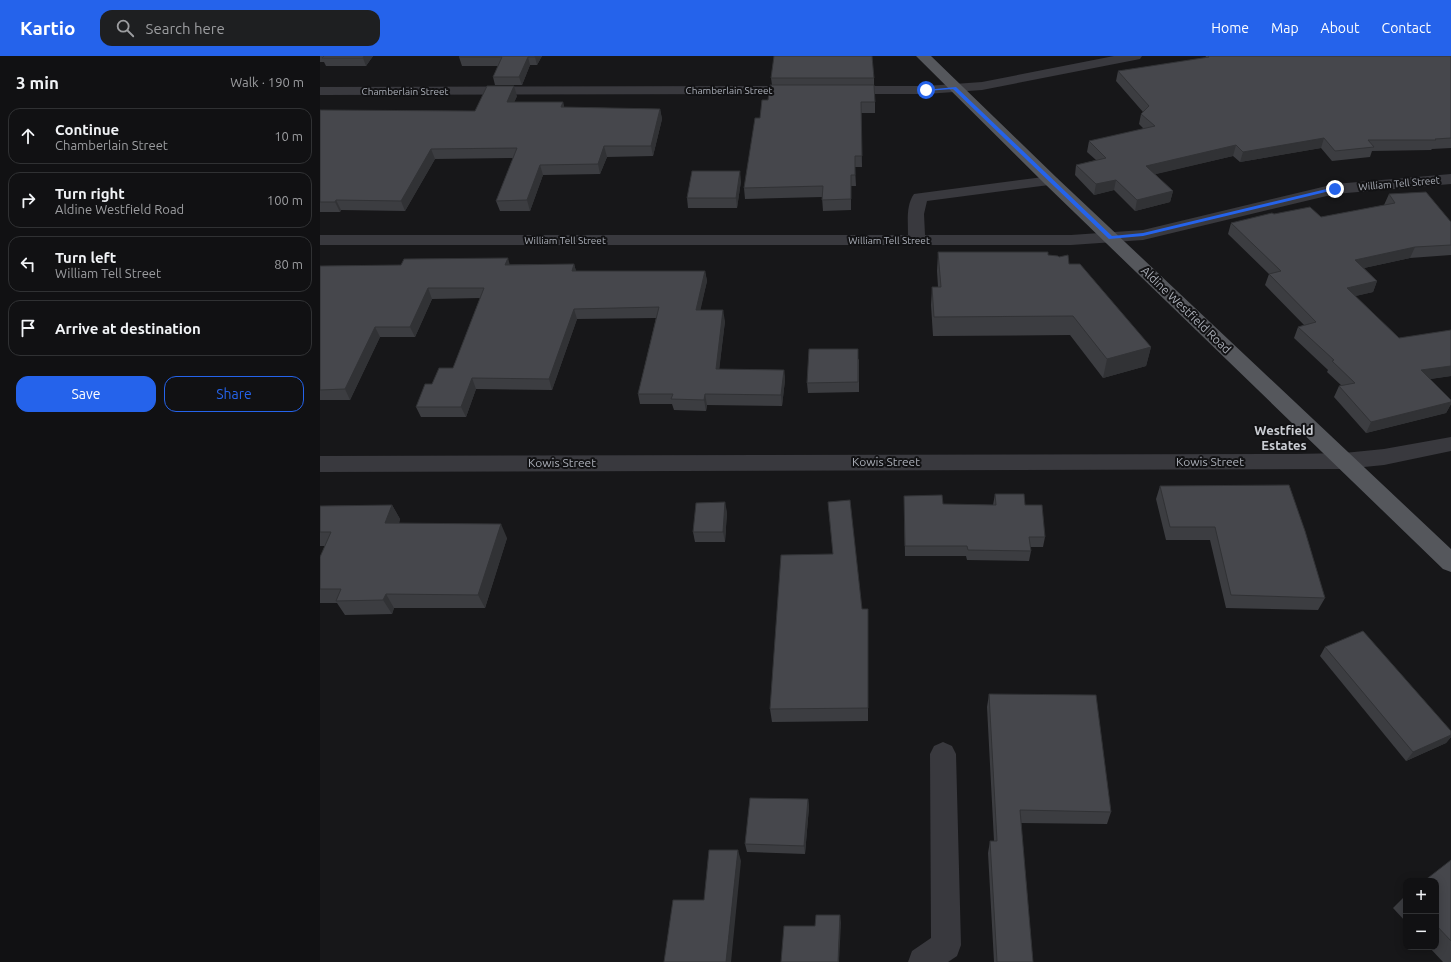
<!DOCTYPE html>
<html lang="en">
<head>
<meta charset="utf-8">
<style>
	body { margin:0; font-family:Ubuntu,sans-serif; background:#1e1f21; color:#f1f3f6 }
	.controls { position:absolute; right:12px; bottom:12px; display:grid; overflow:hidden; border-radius:8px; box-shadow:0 2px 10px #0003 }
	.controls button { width:36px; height:36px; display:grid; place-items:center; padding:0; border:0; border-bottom:1px solid #303133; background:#111113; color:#f1f3f6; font:20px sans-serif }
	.stop { position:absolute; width:12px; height:12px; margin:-9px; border:3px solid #2563eb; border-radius:50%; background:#fff }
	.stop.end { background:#2563eb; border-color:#fff; box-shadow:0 1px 4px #0008 }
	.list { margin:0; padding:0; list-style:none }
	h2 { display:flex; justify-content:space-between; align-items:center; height:52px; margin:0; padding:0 16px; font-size:17px }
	h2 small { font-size:13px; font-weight:400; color:#9c9da0 }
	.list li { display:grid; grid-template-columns:26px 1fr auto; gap:12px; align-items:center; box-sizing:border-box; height:56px; margin:0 8px 8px; padding:0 8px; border:1px solid #303133; border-radius:12px }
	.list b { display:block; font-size:15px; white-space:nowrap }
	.list p { margin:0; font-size:13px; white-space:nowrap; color:#9c9da0 }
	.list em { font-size:13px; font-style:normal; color:#9c9da0 }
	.actions { display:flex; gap:8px; padding:12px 16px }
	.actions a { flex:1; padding:9px 0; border:1px solid #2563eb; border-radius:12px; text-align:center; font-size:14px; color:#2563eb }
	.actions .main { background:#2563eb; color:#fff }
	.icon { flex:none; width:22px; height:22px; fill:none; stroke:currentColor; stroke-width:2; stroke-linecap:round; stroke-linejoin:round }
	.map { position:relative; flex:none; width:1131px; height:906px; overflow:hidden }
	header { display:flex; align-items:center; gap:24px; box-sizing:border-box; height:56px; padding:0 20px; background:#2563eb; color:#fff }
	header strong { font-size:19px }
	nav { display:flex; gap:22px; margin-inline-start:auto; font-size:14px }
	.search { width:280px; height:36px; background:#1e1f21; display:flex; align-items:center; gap:10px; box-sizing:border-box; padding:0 14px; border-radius:12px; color:#9c9da0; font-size:15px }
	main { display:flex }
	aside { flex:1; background:#111113 }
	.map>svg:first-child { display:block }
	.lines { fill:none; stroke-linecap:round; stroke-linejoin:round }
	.minor { fill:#39393e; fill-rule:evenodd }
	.major { fill:#55575c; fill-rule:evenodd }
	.wall { fill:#3c3d41 }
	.shaded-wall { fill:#313235 }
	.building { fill:#46474c; stroke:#313235 }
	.route { fill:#2563eb }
	.labels { text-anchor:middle; stroke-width:4; stroke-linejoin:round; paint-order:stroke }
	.far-street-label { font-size:10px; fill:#abafb8; stroke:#121214 }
	.street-label { font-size:12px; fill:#abafb8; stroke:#121214 }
	.neighbourhood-label { font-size:13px; font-weight:bold; fill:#cbced4; stroke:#121214 }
</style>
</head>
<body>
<header>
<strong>Kartio</strong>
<div class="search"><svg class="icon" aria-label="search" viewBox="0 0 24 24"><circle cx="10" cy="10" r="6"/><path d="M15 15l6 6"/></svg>Search here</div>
<nav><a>Home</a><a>Map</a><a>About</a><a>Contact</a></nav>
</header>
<main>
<aside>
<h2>3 min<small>Walk · 190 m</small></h2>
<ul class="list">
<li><svg class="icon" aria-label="ahead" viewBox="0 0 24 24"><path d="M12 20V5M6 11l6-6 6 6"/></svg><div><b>Continue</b><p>Chamberlain Street</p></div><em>10 m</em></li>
<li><svg class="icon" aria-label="right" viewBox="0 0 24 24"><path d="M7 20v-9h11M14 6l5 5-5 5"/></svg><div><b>Turn right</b><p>Aldine Westfield Road</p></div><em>100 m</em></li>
<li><svg class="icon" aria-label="left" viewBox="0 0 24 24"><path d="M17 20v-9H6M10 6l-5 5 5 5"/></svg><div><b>Turn left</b><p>William Tell Street</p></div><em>80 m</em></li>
<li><svg class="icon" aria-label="arrive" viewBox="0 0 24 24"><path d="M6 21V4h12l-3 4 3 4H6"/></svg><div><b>Arrive at destination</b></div></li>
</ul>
<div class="actions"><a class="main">Save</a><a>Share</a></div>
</aside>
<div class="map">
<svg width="1131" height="906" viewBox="0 0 1131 906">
	<rect width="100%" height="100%" fill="#171719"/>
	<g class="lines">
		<g class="minor">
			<polygon points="794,0 822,0 820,3 815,4 662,34 606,38 525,38 520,37 518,34 520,31 525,30 606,30 662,26"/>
			<polygon points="479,30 484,31 486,34 484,37 479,38 0,39 0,31"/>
			<path d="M1131,118V128L1015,138L823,184L751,189H0V179H588C588,165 586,149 594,138L731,120L737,122L739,125L737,128L607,145L604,158L605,179H751L823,174L1015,128Z"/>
			<polygon points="1131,381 1131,395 1064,409 1024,413 0,416 0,400 975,398 1024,397 1064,393"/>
			<polygon points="623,686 632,690 636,698 641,889 637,900 628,906 588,906 592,895 611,882 610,698 614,690"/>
		</g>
		<polygon class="major" points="596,0 611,0 737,122 1131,493 1131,516 1123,513 725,128"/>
	</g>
	<g class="wall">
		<polygon points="0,0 53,0 46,10 6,10 4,6 0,6"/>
		<polygon points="140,0 222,0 217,9 210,9 202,29 175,29 173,21 178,10 142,10 139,1"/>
		<polygon points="886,0 1131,0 1131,92 1112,93 1111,94 1052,95 1050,101 1012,105 1001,92 920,106 913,100 835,118 853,135 850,146 815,155 794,134 774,139 755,119 756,109 776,104 767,96 769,85 824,73 819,68 821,58 823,56 796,25 798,15 885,2"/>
		<polygon points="451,22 554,22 554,29 452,29"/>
		<polygon points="197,40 194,46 243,46 244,51 340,53 342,63 333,100 287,101 280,118 223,119 210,155 180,155 176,145 193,102 115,103 85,155 21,154 20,156 0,156 0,54 155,55"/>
		<polygon points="442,44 555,46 555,57 541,57 542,111 535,111 536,130 531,130 531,154 503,155 502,141 425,143 424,132 440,62"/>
		<polygon points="421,125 417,152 368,152 367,142"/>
		<polygon points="1069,138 1131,166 1131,199 1090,202 1044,212 1057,225 1053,236 1035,240 1079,282 1131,274 1131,320 1110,323 1131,344 1131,348 1126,357 1046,377 1014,341 1019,330 1022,330 1007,316 1008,314 974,282 978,271 984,269 945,229 949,218 908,178 911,167 954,158 1001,161 1064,149"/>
		<polygon points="618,196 728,199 739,201 749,208 831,291 826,310 783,322 750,279 613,280 611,249 612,231 618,231 617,215"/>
		<polygon points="254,208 256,215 385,215 387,225 380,254 405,265 399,313 464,314 465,324 462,350 387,349 386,355 354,354 352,348 320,348 318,338 336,262 257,263 232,334 156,333 146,361 101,361 96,351 133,312 160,242 112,243 95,281 60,281 30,344 0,344 0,210"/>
		<polygon points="539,303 539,336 488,337 487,327"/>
		<polygon points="840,430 1005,542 998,554 906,552 890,484 846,484 836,443"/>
		<polygon points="675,438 705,449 725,481 723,491 710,491 711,495 709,505 647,504 646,500 585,500 584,440 623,448 673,449"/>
		<polygon points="508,446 542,553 548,553 548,665 452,666 450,653 513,498"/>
		<polygon points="72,449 80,463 79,468 187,482 165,552 74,552 72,558 25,559 17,547 0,547 0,501 5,490 0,490 0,450"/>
		<polygon points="407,456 405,486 375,486 373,476"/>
		<polygon points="1005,591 1131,675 1131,681 1126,687 1086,705 1000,600"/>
		<polygon points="669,638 791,756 787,768 701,767 713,906 674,906 668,797 670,785 674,785 667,651"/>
		<polygon points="488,743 489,751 485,798 427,796 425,788"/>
		<polygon points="1131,804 1131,906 1123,906 1109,891 1116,891 1116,825"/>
		<polygon points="1086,839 1086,866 1073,852"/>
	</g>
	<g class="shaded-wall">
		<polygon points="44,0 53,0 46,10 43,2"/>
		<polygon points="215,0 222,0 217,9 215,1"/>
		<polygon points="208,1 210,9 202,29 199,21"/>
		<polygon points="194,30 197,40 190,56 187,46"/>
		<polygon points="243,46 245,56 241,51"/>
		<polygon points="340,53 342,63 333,100 331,90"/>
		<polygon points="1004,82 1001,92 920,106 923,96"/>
		<polygon points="916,89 913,100 824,121 826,110"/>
		<polygon points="284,90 287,101 280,118 278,108"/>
		<polygon points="111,93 115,103 85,155 81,145"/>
		<polygon points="220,109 223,119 210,155 207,144"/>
		<polygon points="420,115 421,125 417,152 416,142"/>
		<polygon points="796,124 794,134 774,139 776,128"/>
		<polygon points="853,135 850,146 815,155 817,144"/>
		<polygon points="16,144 21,154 20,156 15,146"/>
		<polygon points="1095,191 1090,202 1030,215 1035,204"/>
		<polygon points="188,202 191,213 185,209"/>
		<polygon points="254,208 257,219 252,215"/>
		<polygon points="385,215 387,225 378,265 376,254"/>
		<polygon points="1057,225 1053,236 1023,243 1027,232"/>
		<polygon points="108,232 112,243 95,281 90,271"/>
		<polygon points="254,253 257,263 232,334 229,323"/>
		<polygon points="403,254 405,265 398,324 396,313"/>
		<polygon points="55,271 60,281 30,344 25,333"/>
		<polygon points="831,291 826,310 783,322 787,303"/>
		<polygon points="1131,310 1131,320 1096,325 1101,314"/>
		<polygon points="464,314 465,324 462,350 461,339"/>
		<polygon points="152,322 156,333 146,361 141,351"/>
		<polygon points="385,338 387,349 386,355 384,344"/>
		<polygon points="1131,346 1131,348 1126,357 1046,377 1051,366"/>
		<polygon points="405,446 407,456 405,486 403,476"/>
		<polygon points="72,449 80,463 73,481 65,467"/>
		<polygon points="181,468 187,482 165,552 158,539"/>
		<polygon points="66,538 74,552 72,558 63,544"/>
		<polygon points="1131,679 1131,681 1126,687 1086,705 1093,696"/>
		<polygon points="488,743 489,751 485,798 484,790"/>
		<polygon points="418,794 421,805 411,906 406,906"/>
		<polygon points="520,859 521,867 519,906 518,906"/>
	</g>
	<g class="building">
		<polygon points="4,0 44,0 43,2 2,2"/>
		<polygon points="140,0 215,0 215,1 208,1 199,21 173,21 182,1 139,1"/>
		<polygon points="454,0 552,0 554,22 451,22"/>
		<polygon points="888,0 1131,0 1131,82 1115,83 1116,84 1048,84 1054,91 1015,95 1004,82 923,96 916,89 826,110 853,135 817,144 796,124 776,128 756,109 786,102 769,85 835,70 821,58 829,50 798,15 889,1"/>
		<polygon points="450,29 554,29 555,46 541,46 542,100 535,100 535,119 531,119 531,143 502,144 503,130 424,132 435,62 440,62 442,44 448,44"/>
		<polygon points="167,30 194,30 187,46 243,46 241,51 340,53 331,90 284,90 278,108 220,109 207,144 176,145 197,92 111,93 81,145 16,144 15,146 0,146 0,54 155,55"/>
		<polygon points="372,115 420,115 416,142 367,142"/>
		<polygon points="1106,136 1131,166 1131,189 1095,191 1035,204 1057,225 1027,232 1079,282 1131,274 1131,310 1101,314 1131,344 1131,346 1051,366 1019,330 1035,327 1012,305 1014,304 978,271 996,266 949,218 961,215 911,167 952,157 954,158 990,151 1001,161 1075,147 1069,138"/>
		<polygon points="618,196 728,196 728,199 738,200 739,201 748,199 749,208 760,208 831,291 787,303 753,260 614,261 612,231 621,231"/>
		<polygon points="188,202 185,209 254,208 252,215 385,215 376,254 403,254 396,313 464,314 461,339 385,338 384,344 351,343 353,338 318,338 339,251 254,253 229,323 152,322 141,351 96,351 105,328 112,328 119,312 133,312 164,232 108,232 90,271 55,271 25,333 0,334 0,210 81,209 84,203"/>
		<polygon points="489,293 538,293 538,326 487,327"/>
		<polygon points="969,429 985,475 1005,542 911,539 895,471 850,471 840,430"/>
		<polygon points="675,438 704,438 705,449 722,449 725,481 709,481 711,495 648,494 647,490 585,490 584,440 622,439 623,448 676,449"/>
		<polygon points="530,444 542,553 548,553 548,652 450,653 461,499 513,498 508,446"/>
		<polygon points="405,446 403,476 373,476 376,447"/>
		<polygon points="72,449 65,467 181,468 158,539 66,538 63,544 16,545 21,533 0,533 0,501 11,476 0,476 0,450"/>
		<polygon points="1043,575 1131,675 1131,679 1093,696 1005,591"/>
		<polygon points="669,638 776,639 791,756 700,754 713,906 677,906 670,785 677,785"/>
		<polygon points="430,742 488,743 484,790 425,788"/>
		<polygon points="389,794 418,794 406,906 344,906 353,844 384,844"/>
		<polygon points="1131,804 1131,885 1116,869 1116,825 1104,825"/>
		<polygon points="496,859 520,859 518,906 461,906 464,870 495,870"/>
	</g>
	<polygon class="route" points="636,31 792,180 823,177 1015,131 1018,133 823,180 789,183 633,33 606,35 604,34"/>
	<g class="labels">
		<g class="far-street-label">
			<text x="409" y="38">Chamberlain Street</text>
			<text x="85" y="39">Chamberlain Street</text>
			<text transform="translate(1079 127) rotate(-5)" y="4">William Tell Street</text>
			<text x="245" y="188">William Tell Street</text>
			<text x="569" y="188">William Tell Street</text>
		</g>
		<g class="street-label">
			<text transform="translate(866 254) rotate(44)" y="4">Aldine Westfield Road</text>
			<text x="566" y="410">Kowis Street</text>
			<text x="890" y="410">Kowis Street</text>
			<text x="242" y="411">Kowis Street</text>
		</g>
		<g class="neighbourhood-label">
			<text x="964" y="379">Westfield<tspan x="964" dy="15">Estates</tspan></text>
		</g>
	</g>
</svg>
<div class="controls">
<button>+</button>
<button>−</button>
</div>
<div class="stop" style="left:606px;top:34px"></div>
<div class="stop end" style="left:1015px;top:133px"></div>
</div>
</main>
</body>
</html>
